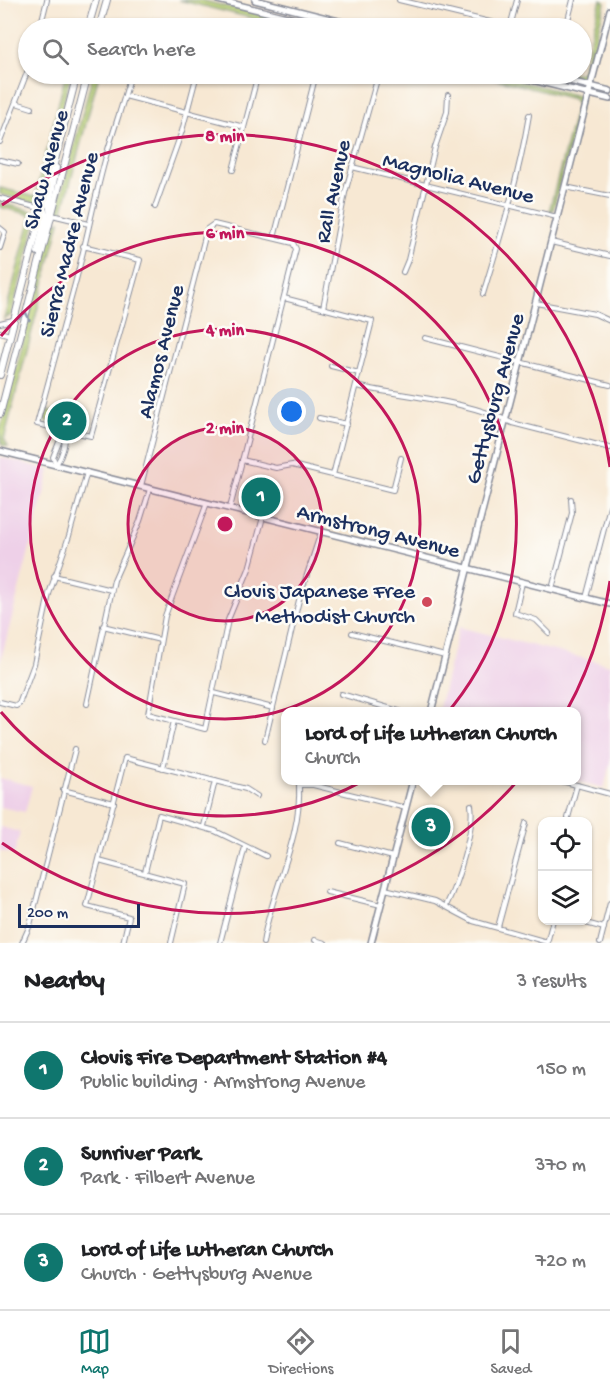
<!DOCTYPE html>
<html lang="en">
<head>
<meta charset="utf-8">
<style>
	body { margin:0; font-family:"Gochi Hand",sans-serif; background:#f2f2f2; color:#202124 }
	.controls { position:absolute; right:18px; bottom:18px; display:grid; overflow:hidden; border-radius:12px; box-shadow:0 2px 4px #0004 }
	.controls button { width:54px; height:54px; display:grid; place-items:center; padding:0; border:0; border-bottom:2px solid #e0e0e0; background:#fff; color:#202124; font:30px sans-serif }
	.scale { position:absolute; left:18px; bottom:15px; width:122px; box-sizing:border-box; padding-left:6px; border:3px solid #1b2f5e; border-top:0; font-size:16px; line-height:21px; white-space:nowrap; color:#1b2f5e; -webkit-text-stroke:4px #fdfcf7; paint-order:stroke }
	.you { position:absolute; left:292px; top:412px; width:21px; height:21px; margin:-15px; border:4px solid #fff; border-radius:50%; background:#1a73e8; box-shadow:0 0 0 9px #1a73e833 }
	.badge { display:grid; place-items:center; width:39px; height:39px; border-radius:50%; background:#0f766e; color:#fff; font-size:20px; font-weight:700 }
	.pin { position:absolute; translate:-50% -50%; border:3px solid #fff; box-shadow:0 2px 6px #0006 }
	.popup { position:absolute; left:281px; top:707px; width:300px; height:78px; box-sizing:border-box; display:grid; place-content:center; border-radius:12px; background:#fff; filter:drop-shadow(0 2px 4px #0005); font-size:20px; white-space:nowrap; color:#757577 }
	.popup b { font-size:22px; color:#202124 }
	.popup::after { content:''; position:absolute; left:50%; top:100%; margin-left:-12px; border:12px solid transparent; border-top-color:#fff }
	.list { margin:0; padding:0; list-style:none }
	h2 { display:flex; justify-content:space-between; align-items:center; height:78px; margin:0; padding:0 24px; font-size:26px }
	h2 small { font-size:20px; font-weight:400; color:#757577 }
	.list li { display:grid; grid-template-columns:39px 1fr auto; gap:18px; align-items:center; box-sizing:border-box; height:96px; padding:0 24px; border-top:2px solid #e0e0e0 }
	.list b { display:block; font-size:22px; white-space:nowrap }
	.list p { margin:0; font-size:20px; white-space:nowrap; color:#757577 }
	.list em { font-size:20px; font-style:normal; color:#757577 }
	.icon { flex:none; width:33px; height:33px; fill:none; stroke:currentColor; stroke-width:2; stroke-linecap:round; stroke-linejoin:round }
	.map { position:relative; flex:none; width:610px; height:943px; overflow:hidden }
	.search { position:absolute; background:#fff; box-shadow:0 2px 4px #0004; left:18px; right:18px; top:18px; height:66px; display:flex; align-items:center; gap:15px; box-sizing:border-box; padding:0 21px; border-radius:33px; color:#757577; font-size:22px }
	.sheet { height:366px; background:#fff }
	nav { display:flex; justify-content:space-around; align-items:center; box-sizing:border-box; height:84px; border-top:2px solid #e0e0e0; background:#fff; font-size:16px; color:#757577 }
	nav a { display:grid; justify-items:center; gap:3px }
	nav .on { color:#0f766e }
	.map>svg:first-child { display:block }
	.built { fill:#eed0e8 }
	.green { fill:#bbd276; stroke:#6b806a; stroke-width:1.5 }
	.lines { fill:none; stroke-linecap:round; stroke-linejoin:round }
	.street-casing { stroke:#898c98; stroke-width:6 }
	.secondary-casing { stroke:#898c98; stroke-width:8 }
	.primary-casing { stroke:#898c98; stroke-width:8 }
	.street { stroke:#fff; stroke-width:4 }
	.secondary { stroke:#fff; stroke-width:5 }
	.primary { stroke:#fff; stroke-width:6 }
	.oneway { stroke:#8d97ae }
	.ring { fill:none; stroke:#c2185b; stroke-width:3 }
	.poi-dot { fill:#d1495b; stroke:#fdfcf7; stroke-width:2 }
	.labels { text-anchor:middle; stroke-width:5; stroke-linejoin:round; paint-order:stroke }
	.street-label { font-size:22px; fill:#1b2f5e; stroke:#fdfcf7 }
	.poi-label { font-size:22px; fill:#1b2f5e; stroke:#fdfcf7; text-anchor:end }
	.centre { fill:#c2185b; stroke:#fdfcf7; stroke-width:3 }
	.ring-label { font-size:18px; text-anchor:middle; font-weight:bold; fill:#c2185b; stroke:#fdfcf7; stroke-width:5; stroke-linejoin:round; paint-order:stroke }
</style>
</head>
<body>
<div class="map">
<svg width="610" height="943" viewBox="0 0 610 943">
	<rect width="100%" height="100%" fill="#fdfcf7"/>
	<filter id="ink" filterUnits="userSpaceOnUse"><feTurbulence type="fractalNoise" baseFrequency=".0167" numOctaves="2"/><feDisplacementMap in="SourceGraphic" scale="12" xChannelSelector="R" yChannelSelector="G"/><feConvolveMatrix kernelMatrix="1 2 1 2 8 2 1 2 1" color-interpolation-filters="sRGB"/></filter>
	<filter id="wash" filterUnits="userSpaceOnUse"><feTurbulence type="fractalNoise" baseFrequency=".008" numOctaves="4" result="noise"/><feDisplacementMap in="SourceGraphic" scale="24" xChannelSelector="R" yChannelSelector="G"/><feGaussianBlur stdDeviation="1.35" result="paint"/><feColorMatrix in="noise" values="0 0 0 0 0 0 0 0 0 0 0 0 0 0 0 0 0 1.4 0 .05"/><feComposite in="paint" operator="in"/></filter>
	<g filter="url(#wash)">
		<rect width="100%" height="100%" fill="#f7e8d3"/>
		<g class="built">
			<polygon points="0,457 50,470 0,663"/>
			<polygon points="459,627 610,665 610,764 604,788 576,781 576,712 438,712"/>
			<polygon points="0,778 32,786 25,812 0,807"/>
			<polygon points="0,827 20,832 14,854 0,851"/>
		</g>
		<g class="green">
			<polygon points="179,0 200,0 313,28 292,28"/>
			<polygon points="601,0 605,2 587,75 581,78 563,74 582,73"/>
			<polygon points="66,74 71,74 38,201 35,203 0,194 0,188 35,197"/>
			<polygon points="93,74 99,74 62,213 58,208"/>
			<polygon points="477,74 491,74 578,96 581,101 553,210 549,212 577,104 574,99"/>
			<polygon points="0,203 34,212 37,217 11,315 4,319 31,218 28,214 0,207"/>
			<polygon points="60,221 4,439 8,446 2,445 0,431 54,223"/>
			<polygon points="45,411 67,413 90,422 88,430 86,431 45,421"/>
		</g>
	</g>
	<g filter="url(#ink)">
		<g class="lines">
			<g class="street-casing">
				<g id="street">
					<polyline points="399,0 515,28"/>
					<polyline points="510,27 517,0"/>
					<polyline points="40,28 47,0"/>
					<polyline points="142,28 144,24"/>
					<polyline points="566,28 573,0"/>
					<polyline points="125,96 244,127"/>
					<polyline points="16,103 32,108"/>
					<polyline points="0,142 28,70"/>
					<polyline points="0,160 18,164"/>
					<polyline points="352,167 557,217"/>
					<polyline points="233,170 258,74"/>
					<polyline points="565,187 610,196"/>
					<polyline points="0,198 43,209"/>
					<polyline points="155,207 182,131 197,74"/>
					<polyline points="52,215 89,224"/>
					<polyline points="0,228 5,232 0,248"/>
					<polyline points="274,238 316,74"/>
					<polyline points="551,242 610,256"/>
					<path d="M83,246L140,260L91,436L37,424C49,379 61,335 73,291C86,245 94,198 107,153C115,126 124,100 131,74"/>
					<polyline points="403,272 408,260 435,147 447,112 448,95"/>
					<path d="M483,294C501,235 519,176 529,115"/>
					<polyline points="284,298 372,321 333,475"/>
					<polyline points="536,303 595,314 610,321"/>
					<polyline points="323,308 345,193 376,83"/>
					<polyline points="0,323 13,320"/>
					<polyline points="0,332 10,335"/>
					<polyline points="425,338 610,385"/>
					<polyline points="331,366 359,373"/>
					<path d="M356,386C406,397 466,400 512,423L610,448"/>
					<polyline points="319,418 347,424"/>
					<polyline points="242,460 276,468 292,465 393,490 401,458"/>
					<polyline points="56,465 53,457 64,430"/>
					<path d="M56,465C62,456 67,442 64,431"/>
					<polyline points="141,486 207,229 214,224 293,243 296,249 230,508"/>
					<polyline points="207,503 165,616 148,714 205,729 228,620 249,569 263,517"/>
					<polyline points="54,576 111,590"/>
					<polyline points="522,583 515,613 536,620 549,633"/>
					<polyline points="552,589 572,513 571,499"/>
					<polyline points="586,598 610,506"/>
					<polyline points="103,626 160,640"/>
					<polyline points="352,633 445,656"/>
					<polyline points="214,693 273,708"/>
					<polyline points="341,694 402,712"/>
					<polyline points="0,702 16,706 19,704 34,664 49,594 69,536 87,472"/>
					<polyline points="87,704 114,580 140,521 150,489"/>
					<polyline points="265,740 300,596 321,532"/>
					<polyline points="163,768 174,721"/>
					<polyline points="558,780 610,794"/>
					<polyline points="63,790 114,803"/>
					<polyline points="568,818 577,785"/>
					<polyline points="204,826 215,781"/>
					<polyline points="340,843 393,857"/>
					<polyline points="99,861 185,884 171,943"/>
					<polyline points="145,872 159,815 215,831 266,856"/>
					<polyline points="385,889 435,901 473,921 547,942"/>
					<polyline points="327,892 381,905"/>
					<path d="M446,906C457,884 475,829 471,805"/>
					<polyline points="575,920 604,928"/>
					<polyline points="498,927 526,823"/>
					<polyline points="315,940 325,943"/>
					<polyline points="22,943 30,925 75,749"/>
					<polyline points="123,943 129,917 87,906 125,758 246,789 257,796"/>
					<polyline points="220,943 245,847"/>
					<path d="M263,943C271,891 302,838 299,785H313L406,808"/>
					<polyline points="547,943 553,920"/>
					<polyline points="600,943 610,903"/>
				</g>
			</g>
			<g class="secondary-casing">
				<g id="secondary">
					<polyline points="218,0 331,28"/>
					<polyline points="255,0 366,28"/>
					<polyline points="508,74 610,99"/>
					<polyline points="541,74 610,91"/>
					<polyline points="0,451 610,604"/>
					<polyline points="431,712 610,10"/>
					<polyline points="371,943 413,780"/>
				</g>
			</g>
			<g class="primary-casing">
				<g id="primary">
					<polyline points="88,28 96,0"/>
					<polyline points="99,28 107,0"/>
					<polyline points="51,214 49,205 56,168"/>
					<polyline points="38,252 46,216 43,209"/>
					<polyline points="0,375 77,74"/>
					<polyline points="0,414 88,74"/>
				</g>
			</g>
			<use href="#street" class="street"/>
			<use href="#secondary" class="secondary"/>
			<use href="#primary" class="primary"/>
		</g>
		<defs><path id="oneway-chevron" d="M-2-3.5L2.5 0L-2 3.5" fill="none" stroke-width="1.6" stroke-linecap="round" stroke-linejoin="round" transform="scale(1.5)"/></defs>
		<use class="oneway" href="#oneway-chevron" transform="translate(25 316) rotate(-76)"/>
	</g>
	<circle cx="225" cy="524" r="97" fill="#c2185b" fill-opacity=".12"/>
	<g class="ring">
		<circle cx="225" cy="524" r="97"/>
		<circle cx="225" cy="524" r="195"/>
		<path d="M1 336A292 292 0 1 1 1 712"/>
		<path d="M610 581A389 389 0 0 1 2 843M2 205A389 389 0 0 1 610 467"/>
	</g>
	<circle class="poi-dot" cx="427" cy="602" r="6"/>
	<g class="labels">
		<g class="street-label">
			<text transform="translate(44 169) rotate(-75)" y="8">Shaw Avenue</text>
			<text transform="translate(459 176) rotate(14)" y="8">Magnolia Avenue</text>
			<text transform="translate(331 191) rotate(-78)" y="8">Rall Avenue</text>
			<text transform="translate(67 244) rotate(-76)" y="8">Sierra Madre Avenue</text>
			<text transform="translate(159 351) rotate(-76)" y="8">Alamos Avenue</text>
			<text transform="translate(493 398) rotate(-75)" y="8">Gettysburg Avenue</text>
			<text transform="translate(379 529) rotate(14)" y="8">Armstrong Avenue</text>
		</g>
		<g class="poi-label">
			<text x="415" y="597">Clovis Japanese Free<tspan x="415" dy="25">Methodist Church</tspan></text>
		</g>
	</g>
	<circle cx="225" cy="524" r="9" class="centre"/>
	<g class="ring-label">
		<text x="225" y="141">8 min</text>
		<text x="225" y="238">6 min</text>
		<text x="225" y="335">4 min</text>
		<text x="225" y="433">2 min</text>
	</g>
</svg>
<div class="controls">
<button><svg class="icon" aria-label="locate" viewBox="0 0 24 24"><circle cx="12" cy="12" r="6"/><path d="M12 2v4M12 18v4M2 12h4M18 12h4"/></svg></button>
<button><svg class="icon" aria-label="layers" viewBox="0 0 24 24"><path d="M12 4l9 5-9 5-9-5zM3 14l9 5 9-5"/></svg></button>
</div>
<div class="scale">200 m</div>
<div class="you"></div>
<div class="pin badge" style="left:261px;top:497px">1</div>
<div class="pin badge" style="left:67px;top:421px">2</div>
<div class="pin badge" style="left:431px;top:827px">3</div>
<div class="popup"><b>Lord of Life Lutheran Church</b>Church</div>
<div class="search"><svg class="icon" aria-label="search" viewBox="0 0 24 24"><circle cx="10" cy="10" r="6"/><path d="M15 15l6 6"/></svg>Search here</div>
</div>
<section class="sheet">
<h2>Nearby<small>3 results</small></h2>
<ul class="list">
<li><span class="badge">1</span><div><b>Clovis Fire Department Station #4</b><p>Public building · Armstrong Avenue</p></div><em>150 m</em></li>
<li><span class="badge">2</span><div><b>Sunriver Park</b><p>Park · Filbert Avenue</p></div><em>370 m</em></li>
<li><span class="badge">3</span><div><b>Lord of Life Lutheran Church</b><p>Church · Gettysburg Avenue</p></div><em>720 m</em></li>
</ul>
</section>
<nav>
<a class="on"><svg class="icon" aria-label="map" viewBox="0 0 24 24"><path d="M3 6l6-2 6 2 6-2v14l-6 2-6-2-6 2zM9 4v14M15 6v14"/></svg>Map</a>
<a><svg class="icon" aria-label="directions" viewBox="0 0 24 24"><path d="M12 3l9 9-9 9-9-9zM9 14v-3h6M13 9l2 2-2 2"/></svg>Directions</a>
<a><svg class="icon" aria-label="saved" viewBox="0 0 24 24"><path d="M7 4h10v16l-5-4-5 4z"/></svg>Saved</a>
</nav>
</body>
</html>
